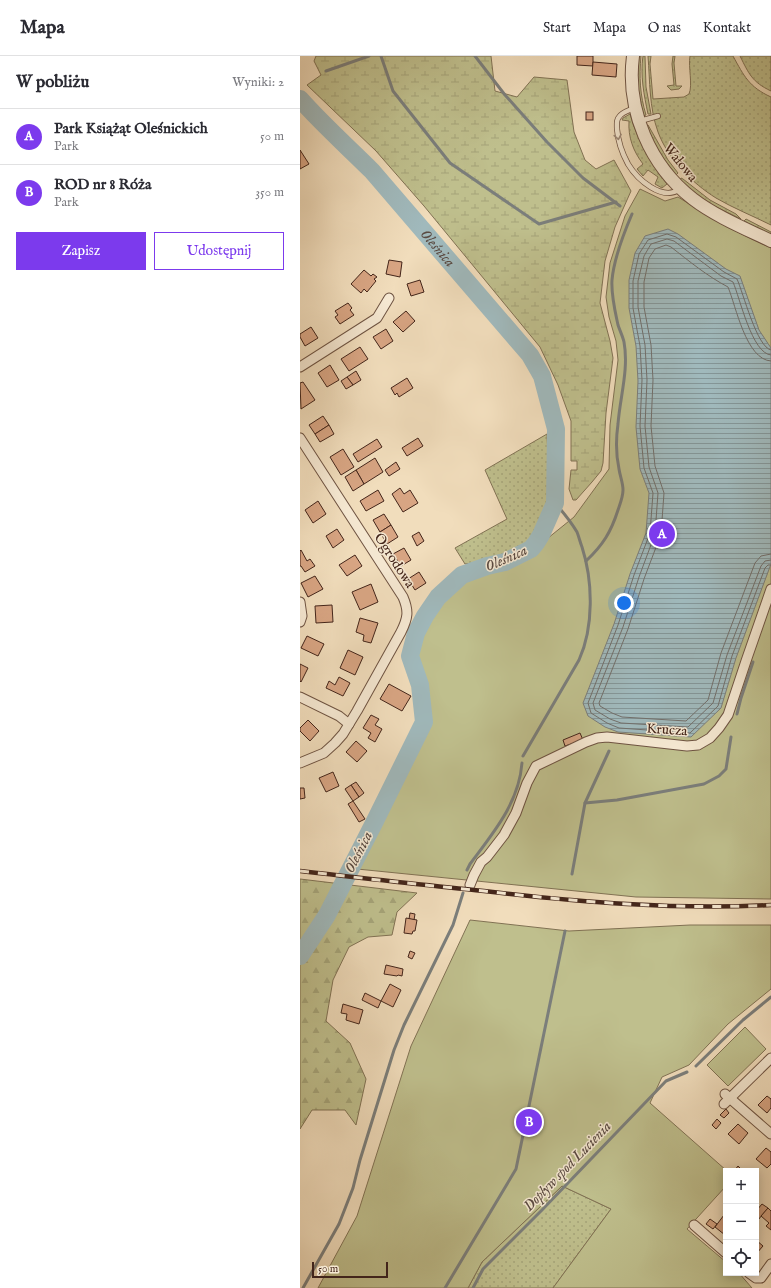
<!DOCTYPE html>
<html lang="pl">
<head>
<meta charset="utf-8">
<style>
	body { margin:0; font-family:"IM FELL English",serif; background:#f2f2f3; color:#2b2b33 }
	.controls { position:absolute; right:12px; bottom:12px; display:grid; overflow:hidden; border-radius:0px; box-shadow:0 2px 10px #0003 }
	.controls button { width:36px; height:36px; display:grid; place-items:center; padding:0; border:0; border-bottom:1px solid #e1e1e2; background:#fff; color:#2b2b33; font:20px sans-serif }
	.scale { position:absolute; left:12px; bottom:10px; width:76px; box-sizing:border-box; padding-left:4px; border:2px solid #43251a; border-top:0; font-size:11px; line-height:14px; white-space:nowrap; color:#43251a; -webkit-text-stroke:3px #f6e9d3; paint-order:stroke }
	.you { position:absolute; left:324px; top:547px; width:14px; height:14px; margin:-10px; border:3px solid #fff; border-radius:50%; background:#1a73e8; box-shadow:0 0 0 6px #1a73e833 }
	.badge { display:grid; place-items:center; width:26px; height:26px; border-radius:50%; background:#7c3aed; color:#fff; font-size:13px; font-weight:700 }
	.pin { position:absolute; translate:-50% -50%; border:2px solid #fff; box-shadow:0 1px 4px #0006 }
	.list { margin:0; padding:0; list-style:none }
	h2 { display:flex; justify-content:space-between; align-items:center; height:52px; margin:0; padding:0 16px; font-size:17px }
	h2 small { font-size:13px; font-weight:400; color:#7c7c81 }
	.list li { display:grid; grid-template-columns:26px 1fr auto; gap:12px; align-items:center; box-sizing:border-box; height:56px; padding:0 16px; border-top:1px solid #e1e1e2 }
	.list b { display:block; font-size:15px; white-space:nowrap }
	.list p { margin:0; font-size:13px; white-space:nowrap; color:#7c7c81 }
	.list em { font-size:13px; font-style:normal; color:#7c7c81 }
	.actions { display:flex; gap:8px; padding:12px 16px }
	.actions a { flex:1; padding:9px 0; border:1px solid #7c3aed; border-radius:0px; text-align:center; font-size:14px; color:#7c3aed }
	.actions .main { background:#7c3aed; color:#fff }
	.icon { flex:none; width:22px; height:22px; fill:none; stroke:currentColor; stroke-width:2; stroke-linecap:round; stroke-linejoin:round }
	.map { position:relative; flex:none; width:471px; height:1232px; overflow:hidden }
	header { display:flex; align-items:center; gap:24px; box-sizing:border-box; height:56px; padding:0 20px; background:#fff; border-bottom:1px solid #e1e1e2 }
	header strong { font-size:19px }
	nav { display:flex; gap:22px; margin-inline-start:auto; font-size:14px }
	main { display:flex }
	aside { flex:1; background:#fff }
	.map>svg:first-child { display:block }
	.grass { fill:url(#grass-dots); stroke:#817254 }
	.forest { fill:url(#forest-firs); stroke:#817254 }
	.wetland { fill:url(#wetland-marsh); stroke:#817254 }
	.green { fill:#bfbf8d; stroke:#817254 }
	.water { fill:url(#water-rules); stroke:#7b7e7b }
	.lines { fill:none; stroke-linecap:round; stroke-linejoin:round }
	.shore { stroke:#726f6b; stroke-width:1 }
	.stream { stroke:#7b7e7b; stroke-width:3 }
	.river { stroke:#a0b9bc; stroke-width:18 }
	.building { fill:#d8a583; stroke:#43251a }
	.service-casing { stroke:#6e5342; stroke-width:6 }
	.minor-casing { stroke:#6e5342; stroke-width:11 }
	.tertiary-casing { stroke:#6e5342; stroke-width:14 }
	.service { stroke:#f6e9d3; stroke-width:4.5 }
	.minor { stroke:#f6e9d3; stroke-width:9 }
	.tertiary { stroke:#f6e9d3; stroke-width:12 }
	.rail-casing { stroke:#43251a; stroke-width:4.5 }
	.rail { stroke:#f6e9d3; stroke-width:3; stroke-dasharray:9; stroke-linecap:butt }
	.oneway { stroke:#9c8776 }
	.labels { text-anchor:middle; stroke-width:3; stroke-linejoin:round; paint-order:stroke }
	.street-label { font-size:14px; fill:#43251a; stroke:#f6e9d3 }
	.water-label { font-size:15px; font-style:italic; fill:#5a4a42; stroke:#f6e9d3 }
</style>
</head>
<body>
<header>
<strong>Mapa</strong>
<nav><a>Start</a><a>Mapa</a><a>O nas</a><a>Kontakt</a></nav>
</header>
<main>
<aside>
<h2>W pobliżu<small>Wyniki: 2</small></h2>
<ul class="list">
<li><span class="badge">A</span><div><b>Park Książąt Oleśnickich</b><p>Park</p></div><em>50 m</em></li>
<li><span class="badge">B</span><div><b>ROD nr 8 Róża</b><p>Park</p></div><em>350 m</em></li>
</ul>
<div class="actions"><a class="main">Zapisz</a><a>Udostępnij</a></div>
</aside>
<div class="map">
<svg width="471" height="1232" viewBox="0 0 471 1232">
	<defs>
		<pattern id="grass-dots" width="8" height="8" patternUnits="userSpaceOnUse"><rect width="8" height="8" fill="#bfbf8d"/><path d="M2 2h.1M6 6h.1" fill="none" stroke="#a5a479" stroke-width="1.8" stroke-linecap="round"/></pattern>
		<pattern id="forest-firs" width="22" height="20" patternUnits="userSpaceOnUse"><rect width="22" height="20" fill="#bfbf8d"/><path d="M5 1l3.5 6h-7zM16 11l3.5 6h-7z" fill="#a5a479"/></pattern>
		<pattern id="wetland-marsh" width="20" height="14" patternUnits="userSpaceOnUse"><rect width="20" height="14" fill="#bfbf8d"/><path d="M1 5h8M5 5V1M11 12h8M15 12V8" fill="none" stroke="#a5a479"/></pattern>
		<pattern id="water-rules" width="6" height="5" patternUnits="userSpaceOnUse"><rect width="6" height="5" fill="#a0b9bc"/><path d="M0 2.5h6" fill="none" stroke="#849698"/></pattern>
	</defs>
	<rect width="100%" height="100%" fill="#f1ddbc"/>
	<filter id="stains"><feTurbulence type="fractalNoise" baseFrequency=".005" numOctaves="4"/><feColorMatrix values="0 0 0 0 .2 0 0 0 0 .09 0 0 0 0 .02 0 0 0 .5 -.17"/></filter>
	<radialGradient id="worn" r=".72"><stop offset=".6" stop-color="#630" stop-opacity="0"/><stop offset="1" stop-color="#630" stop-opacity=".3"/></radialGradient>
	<g class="grass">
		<path d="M338,0H341C339,21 340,39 346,59L343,60C337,40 337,21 338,0Z"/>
		<path d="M343,0H345L346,31L351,58H348C344,39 340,19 343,0Z"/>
		<path d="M348,0H351L350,8L353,43L384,41L389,38C393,29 388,11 390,0H433C444,20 449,31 471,41V169C453,160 433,152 416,142C392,127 368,103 358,76C349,51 350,25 348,0Z"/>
		<polygon points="373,0 375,0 374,7 376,30 382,30 379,33 371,34 367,30 374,29 372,8"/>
		<path d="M440,0H471V35C452,26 449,18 440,0Z"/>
		<path d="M330,58C338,85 350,107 367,128L362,132L355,128L358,121L348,114L343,120L337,113L343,108C333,95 328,81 329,65L322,64L323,62Z"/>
		<polygon points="348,69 368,104 378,117 376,119 361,99 346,70"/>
		<polygon points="381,122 383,123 410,144 436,158 441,163 408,147 399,140 380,124"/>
		<polygon points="446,163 471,176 471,179 444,165"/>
		<path d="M247,378C248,412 256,461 228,486C222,492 214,495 206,498C194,503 179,507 165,508L155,492L207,463L185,414Z"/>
		<polygon points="262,1130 311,1153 253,1232 168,1232 182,1206"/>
	</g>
	<polygon class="forest" points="0,823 117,837 97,856 92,879 68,881 49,891 33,924 26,965 50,987 66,1023 56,1069 45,1054 12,1054 0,1073"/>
	<polygon class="wetland" points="16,0 191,0 195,35 217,41 234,21 267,24 274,76 285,104 296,113 314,104 331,135 315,171 305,205 300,247 310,285 313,302 306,357 303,407 301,415 292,426 276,444 273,444 269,433 271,414 277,414 277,405 271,405 271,365 258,329 240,291 124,150 76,95 7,29 21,19 14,5"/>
	<g class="green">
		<polygon points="340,133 365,145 378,141 427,171 471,192 471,843 336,841 57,813 129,665 117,596 132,558 151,533 170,522 201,510 232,495 274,461 309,413 310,369 318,304 316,285 309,261 306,241 310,207 325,160"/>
		<polygon points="170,864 269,875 390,869 471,869 471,933 428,968 389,1009 362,1021 350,1047 427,1115 426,1115 426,1130 387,1173 426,1206 426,1217 439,1217 452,1232 253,1232 311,1153 262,1130 182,1206 168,1232 18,1232 57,1160 111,990"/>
		<polygon points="445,971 466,993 428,1030 407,1009"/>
	</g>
	<polygon class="water" points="368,173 378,178 426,213 440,220 459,274 471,292 471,508 436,602 421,652 391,681 318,676 305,671 288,660 283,647 314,568 330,518 346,477 349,437 340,413 336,371 338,325 336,290 329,252 329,224 335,197 345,180"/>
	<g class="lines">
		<g class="shore">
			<path d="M471,294C457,292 443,236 437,223L424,216L376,181L367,178L348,184L339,198L333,225V252L340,290L342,324L340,370L344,412L353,437L350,477L334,519L318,569L288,647L291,657L307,667L319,672L390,677L418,650L432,600L465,512L468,509H471"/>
			<path d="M471,299C452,298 440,242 433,226L421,220L374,185L367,183L351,188L344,200L338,225V251L345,289L347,324L345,370L349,411L358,437L355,478L339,521L323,571L293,647L295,654L310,663L321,667L388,671L413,647L427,599L461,510L465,505L471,504"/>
			<path d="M471,305C446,304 436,250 428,231C407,220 389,205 371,191L366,189L355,193L349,202L344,226V251L351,289L353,324L351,370L355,410L364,437L361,478L344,523L328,573L299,647L300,650L312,657L322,661L386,665L408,644L421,597L455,507L461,500L471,498"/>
		</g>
		<g class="stream">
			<polyline points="81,0 93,35 150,107 239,168 316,146"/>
			<polyline points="175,0 205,39 247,86 283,122 320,150"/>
			<polyline points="26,15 69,0"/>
			<path d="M286,505C303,489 311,476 318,454C320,448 323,441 323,434C323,427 320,420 319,413C316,399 316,382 318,368C320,341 329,313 324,286C323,281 320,275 318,269C315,255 311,239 312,224C314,202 323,179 332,158"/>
			<polyline points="437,658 441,642 453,606"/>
			<path d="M223,700L279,604C294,571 293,525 282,491C280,486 279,481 277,476C271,466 263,456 255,447"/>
			<polyline points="285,747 317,744 404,728 419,720 426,713 431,681"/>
			<path d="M167,814L170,808C193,777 219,747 222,707"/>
			<polyline points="272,818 285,747 309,695"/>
			<polyline points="396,1010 443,964 471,941"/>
			<polyline points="3,1232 39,1168 53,1132 60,1104 94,994 104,969 153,869 163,837"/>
			<polyline points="145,1232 216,1113 265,875"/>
			<polyline points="173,1232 183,1213 242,1154 366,1025 387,1016"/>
		</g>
		<path class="river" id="s1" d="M0,43C23,69 48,91 72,115L230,299L242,320L256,373L255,447L241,479L236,487L231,493L205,506L187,510L162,519L138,541L125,560L116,577L110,600L120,629L124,666L74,767L27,859L0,900"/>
	</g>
	<g class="building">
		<polygon points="277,0 293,0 293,10 277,9"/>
		<polygon points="293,6 317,8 316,21 292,19"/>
		<rect x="286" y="56" width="7" height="8"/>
		<polygon points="0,94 9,108 0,113"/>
		<polygon points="89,204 102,206 100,221 86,218"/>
		<polygon points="64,214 71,220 73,218 77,221 74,223 76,225 67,236 64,233 61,237 51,228"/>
		<polygon points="120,224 124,236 111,240 107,228"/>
		<polygon points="48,247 52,252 50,254 54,259 40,268 35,261 38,259 35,255"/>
		<polygon points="106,255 115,265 103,276 93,266"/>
		<polygon points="11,271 18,282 5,290 0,281 0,278"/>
		<polygon points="86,273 93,285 81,293 73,281"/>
		<polygon points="60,291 68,303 49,315 41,303"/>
		<polygon points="30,309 39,324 27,331 18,317"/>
		<polygon points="56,315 61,324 53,329 47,321"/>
		<polygon points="47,321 53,329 46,333 41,325"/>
		<polygon points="107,322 113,332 99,341 97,337 95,339 91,332"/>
		<polygon points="3,326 15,344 1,353 0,327"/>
		<polygon points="23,360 29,369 15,378 9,369"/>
		<polygon points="29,369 34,378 20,386 15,378"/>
		<polygon points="118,382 123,390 107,400 102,392"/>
		<polygon points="77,383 82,391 58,406 53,398"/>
		<polygon points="43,393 54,411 41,419 30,401"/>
		<polygon points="75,402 83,416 64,428 56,414"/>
		<polygon points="96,406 100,413 89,420 85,414"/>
		<polygon points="56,414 64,428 53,435 45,421"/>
		<polygon points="100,432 104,438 110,434 118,447 103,456 92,438"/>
		<polygon points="78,434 84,445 66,455 60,445"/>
		<polygon points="18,445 26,458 13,467 5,454"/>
		<polygon points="84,458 91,469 80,476 73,464"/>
		<polygon points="91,469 98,481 87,488 80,476"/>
		<polygon points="37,473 44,484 33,492 26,480"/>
		<polygon points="119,476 124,485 117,490 112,480"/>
		<polygon points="104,492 111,504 101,510 93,498"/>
		<polygon points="1,494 7,505 10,503 15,510 5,516 1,510 0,510 0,495"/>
		<polygon points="55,499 62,510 47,520 39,509"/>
		<polygon points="119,516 126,527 115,534 108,523"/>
		<polygon points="15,520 23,533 8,541 1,527"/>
		<polygon points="71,528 78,546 60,554 52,536"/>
		<polygon points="32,549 33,566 16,567 15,550"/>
		<polygon points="60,562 78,567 71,587 63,585 64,579 56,576"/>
		<polygon points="7,580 24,588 18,600 1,592"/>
		<polygon points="48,594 63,601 55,619 40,612"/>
		<polygon points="0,608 8,612 1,626 0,625"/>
		<polygon points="39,621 50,627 43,640 26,632 29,625 35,629"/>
		<polygon points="89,628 111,640 102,655 80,643"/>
		<polygon points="71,659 79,663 75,669 82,673 75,686 68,682 71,677 63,672"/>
		<polygon points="8,664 19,675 10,685 0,675 0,672"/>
		<polygon points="280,677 283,684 265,690 263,684"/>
		<polygon points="56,685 67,695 57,706 46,696"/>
		<polygon points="33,716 39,730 26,736 19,722"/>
		<polygon points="56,726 64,737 59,741 51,729"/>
		<polygon points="51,729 59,741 53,745 45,733"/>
		<polygon points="0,732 4,732 5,742 0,743"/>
		<polygon points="53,745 65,763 59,766 48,748"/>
		<polygon points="110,857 115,858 114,864 109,863"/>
		<polygon points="106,862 117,864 115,875 113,875 112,878 104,877"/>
		<polygon points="110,895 115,897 112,903 108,901"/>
		<polygon points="86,909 103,913 102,920 98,919 97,920 84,918"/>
		<polygon points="90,928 101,934 93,951 81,945"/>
		<polygon points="65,937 81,945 78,952 62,944"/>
		<polygon points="43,948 63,954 59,968 46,964 47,958 41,957"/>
		<polygon points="467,1040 471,1043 471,1052 467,1057 458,1049"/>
		<polygon points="426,1053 429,1057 424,1062 420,1059"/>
		<polygon points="417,1063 421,1067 416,1073 412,1069"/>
		<polygon points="438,1068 448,1077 439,1088 428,1078"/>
		<polygon points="466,1092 471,1096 471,1108 467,1112 456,1103"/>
		<polygon points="438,1110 443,1115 434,1115"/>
		<polygon points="462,1148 468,1152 458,1164 456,1162 456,1155"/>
		<polygon points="468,1152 471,1155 471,1174 466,1170 469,1167 461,1160"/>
		<polygon points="424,1159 426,1160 426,1178 425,1179 415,1171"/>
		<polygon points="410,1163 417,1168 413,1173 406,1168"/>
		<polygon points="456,1184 463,1190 456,1198"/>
	</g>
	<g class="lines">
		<g class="service-casing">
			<g id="service">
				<path d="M334,52C330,54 322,56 319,61C316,64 317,69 317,73C318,85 322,97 328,108C337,123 362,146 380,133"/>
				<polyline points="340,65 358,60"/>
			</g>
		</g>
		<g class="minor-casing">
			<g id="minor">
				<polyline points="0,311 77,262 89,242"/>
				<path d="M0,382L103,541C109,555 108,562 101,576L57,655L43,678L35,687L24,697L0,707"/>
				<polyline points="0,546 2,560 0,566"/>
				<polyline points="0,641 39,660 49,668"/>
				<polyline points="170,829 174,819 181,806 187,801 204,779 216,757 227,727 236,710 286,686 297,682 307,681 387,690 398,689 410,682 419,672 428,659 446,605 471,533"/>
				<polyline points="425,1038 471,1078"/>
				<polyline points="424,1048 471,1002"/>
				<polyline points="394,1169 426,1197"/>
				<polyline points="449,1217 456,1222 461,1222 471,1208"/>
			</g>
		</g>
		<g class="tertiary-casing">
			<path id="tertiary" d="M333,0C326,54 350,110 393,143C415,160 446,173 471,185"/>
		</g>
		<use href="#service" class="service"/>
		<use href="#minor" class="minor"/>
		<use href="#tertiary" class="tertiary"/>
		<g class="rail-casing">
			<path id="rail" d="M0,815C61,822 122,829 184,835C279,846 375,854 471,849"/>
		</g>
		<use href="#rail" class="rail"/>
	</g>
	<defs><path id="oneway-chevron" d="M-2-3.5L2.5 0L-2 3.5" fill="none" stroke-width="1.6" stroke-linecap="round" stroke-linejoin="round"/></defs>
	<use class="oneway" href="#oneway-chevron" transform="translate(318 81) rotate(80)"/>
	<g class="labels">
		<g class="street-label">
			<text transform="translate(381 106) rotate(51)" y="5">Wałowa</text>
			<text transform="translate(95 504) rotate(57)" y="5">Ogrodowa</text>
			<text transform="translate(367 673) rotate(4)" y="5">Krucza</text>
		</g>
		<g class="water-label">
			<text dy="5" stroke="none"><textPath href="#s1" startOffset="203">Oleśnica</textPath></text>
			<text transform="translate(206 502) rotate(-24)" y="5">Oleśnica</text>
			<text transform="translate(58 796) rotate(-63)" y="5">Oleśnica</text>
			<text transform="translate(267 1110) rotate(-46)" y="5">Dopływ spod Lucienia</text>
		</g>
	</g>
	<rect width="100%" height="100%" filter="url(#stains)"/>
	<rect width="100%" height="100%" fill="url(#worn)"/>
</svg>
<div class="controls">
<button>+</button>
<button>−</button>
<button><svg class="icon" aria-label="locate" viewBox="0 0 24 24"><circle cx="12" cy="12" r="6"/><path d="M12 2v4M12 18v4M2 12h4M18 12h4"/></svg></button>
</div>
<div class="scale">50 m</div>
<div class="you"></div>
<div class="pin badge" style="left:362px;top:478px">A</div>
<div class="pin badge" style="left:229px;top:1066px">B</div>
</div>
</main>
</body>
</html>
